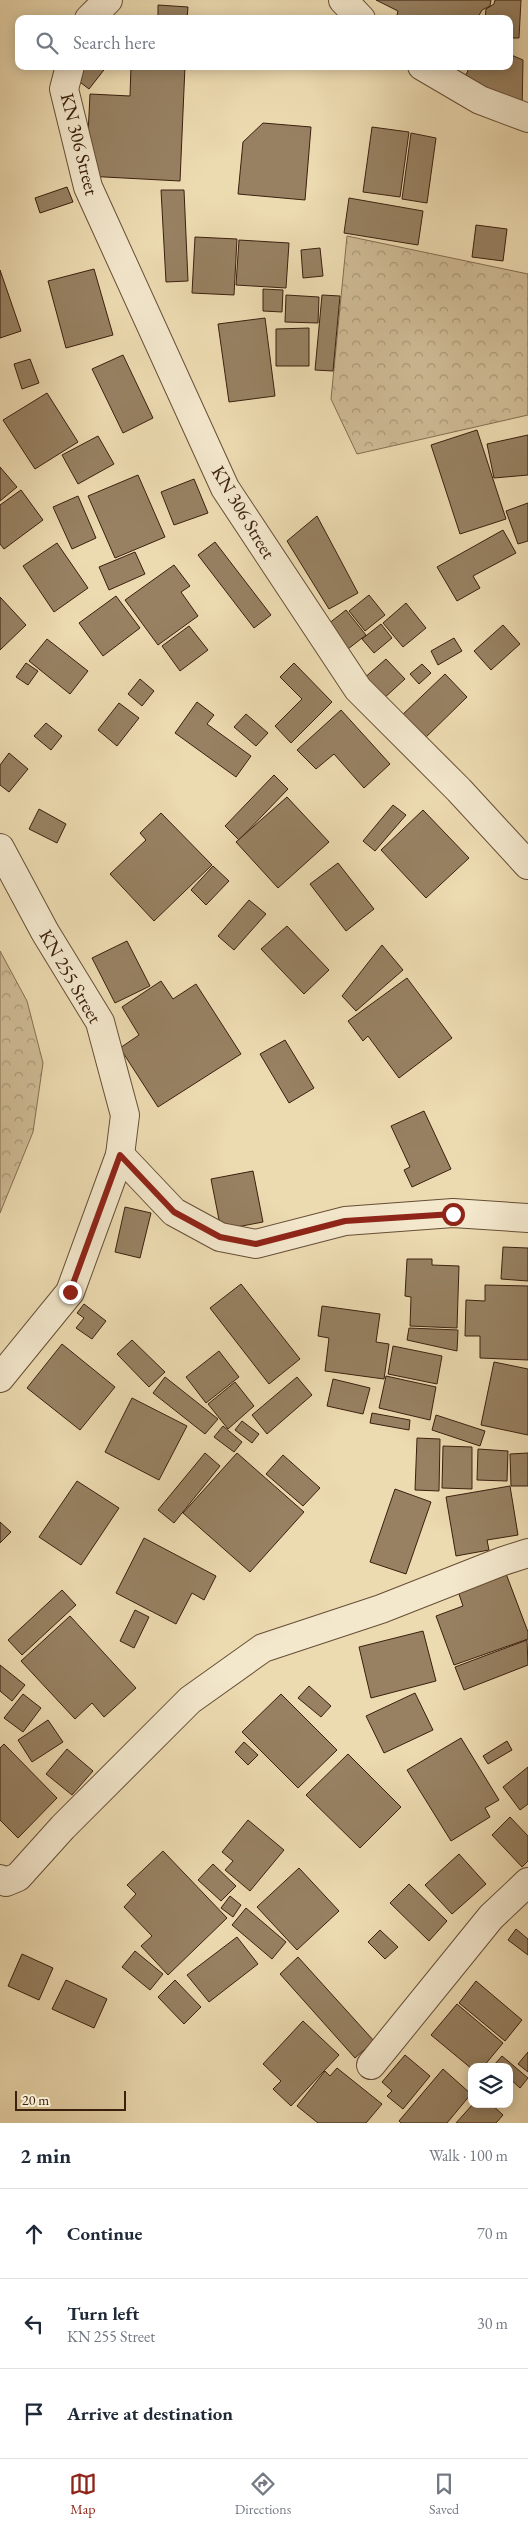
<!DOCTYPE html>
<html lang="en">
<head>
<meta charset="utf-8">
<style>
	body { margin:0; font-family:"EB Garamond",serif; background:#f6f6f7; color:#1f2937 }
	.controls { position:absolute; right:15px; bottom:15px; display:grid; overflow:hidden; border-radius:10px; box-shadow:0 2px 12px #0003 }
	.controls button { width:45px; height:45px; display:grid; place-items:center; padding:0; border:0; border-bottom:1px solid #e0e1e3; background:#fff; color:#1f2937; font:25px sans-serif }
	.scale { position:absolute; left:15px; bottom:12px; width:111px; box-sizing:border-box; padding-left:5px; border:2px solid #3b200e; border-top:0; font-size:14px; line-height:18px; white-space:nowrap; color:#3b200e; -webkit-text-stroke:4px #f3e7cc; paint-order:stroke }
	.stop { position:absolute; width:15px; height:15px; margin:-11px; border:4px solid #8f2418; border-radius:50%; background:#fff }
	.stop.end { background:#8f2418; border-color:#fff; box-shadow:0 1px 5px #0008 }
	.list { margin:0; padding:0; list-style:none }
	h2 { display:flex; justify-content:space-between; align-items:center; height:65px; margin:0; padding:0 20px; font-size:21px }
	h2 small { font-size:16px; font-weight:400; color:#747a83 }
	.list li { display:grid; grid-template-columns:32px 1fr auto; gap:15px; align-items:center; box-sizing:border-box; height:90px; padding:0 20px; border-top:1px solid #e0e1e3 }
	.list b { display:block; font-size:19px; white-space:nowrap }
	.list p { margin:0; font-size:16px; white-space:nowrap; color:#747a83 }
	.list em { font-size:16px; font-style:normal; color:#747a83 }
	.icon { flex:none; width:28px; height:28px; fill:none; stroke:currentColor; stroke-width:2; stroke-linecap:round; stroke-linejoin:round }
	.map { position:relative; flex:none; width:528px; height:2123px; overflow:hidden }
	.search { position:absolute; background:#fff; box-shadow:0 2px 12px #0003; left:15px; right:15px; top:15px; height:55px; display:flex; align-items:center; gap:12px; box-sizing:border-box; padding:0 18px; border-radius:10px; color:#747a83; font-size:19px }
	.sheet { height:335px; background:#fff }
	nav { display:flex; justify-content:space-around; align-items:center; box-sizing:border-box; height:70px; border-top:1px solid #e0e1e3; background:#fff; font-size:14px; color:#747a83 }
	nav a { display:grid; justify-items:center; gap:2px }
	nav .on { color:#8f2418 }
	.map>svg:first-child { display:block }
	.forest { fill:url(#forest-crowns); stroke:#846d51 }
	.building { fill:#978162; stroke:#3b200e }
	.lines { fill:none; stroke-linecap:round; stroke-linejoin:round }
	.minor-casing { stroke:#674e36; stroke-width:30 }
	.minor { stroke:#f3e7cc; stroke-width:28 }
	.route { stroke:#8f2418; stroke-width:6 }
	.labels { text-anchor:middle; stroke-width:4; stroke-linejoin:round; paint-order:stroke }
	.street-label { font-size:19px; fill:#3b200e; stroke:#f3e7cc }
</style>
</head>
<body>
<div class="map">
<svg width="528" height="2123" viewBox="0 0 528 2123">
	<defs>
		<pattern id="forest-crowns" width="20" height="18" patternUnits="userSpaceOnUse" patternTransform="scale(1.25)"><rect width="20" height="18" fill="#ceba94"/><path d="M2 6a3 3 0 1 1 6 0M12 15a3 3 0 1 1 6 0" fill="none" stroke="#a89777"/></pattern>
	</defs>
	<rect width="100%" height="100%" fill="#ecdab0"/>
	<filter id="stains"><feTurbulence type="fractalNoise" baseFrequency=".004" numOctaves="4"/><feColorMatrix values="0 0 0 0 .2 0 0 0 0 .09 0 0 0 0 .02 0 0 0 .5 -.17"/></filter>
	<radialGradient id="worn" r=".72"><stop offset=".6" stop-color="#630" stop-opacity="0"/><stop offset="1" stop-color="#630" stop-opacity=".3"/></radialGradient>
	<g class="forest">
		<polygon points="347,236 528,274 528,415 357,454 331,399"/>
		<polygon points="0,951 27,1001 43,1063 33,1132 0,1213"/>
	</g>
	<g class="building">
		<polygon points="376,0 491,0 490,6 482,10 477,19 396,19 398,11"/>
		<polygon points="495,0 521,0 519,38 509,38 509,19 485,19 486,9 494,4"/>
		<polygon points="158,5 188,7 187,19 134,19 134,16 158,17"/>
		<polygon points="509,54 523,60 522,112 461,86 470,66 509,66"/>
		<polygon points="79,66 107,66 89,89 72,76"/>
		<polygon points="131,66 185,66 180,181 86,176 90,94 130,96"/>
		<polygon points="263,123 311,127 305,200 238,194 243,142"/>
		<polygon points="372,127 409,132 400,197 363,192"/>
		<polygon points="411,133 436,138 427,203 402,199"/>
		<polygon points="67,187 73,202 40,213 35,198"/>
		<polygon points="161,190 184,190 188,281 166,282"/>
		<polygon points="349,198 423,211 418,245 344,233"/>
		<polygon points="476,225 507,229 503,261 472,257"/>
		<polygon points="195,237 237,239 234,295 192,293"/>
		<polygon points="239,240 289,243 286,288 236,285"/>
		<polygon points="320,248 323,276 303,278 301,250"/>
		<polygon points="94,269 113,335 66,348 48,281"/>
		<polygon points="0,270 21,331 0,338"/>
		<polygon points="263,289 283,290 282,312 263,311"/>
		<polygon points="286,295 319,297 318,323 285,322"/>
		<polygon points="322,295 340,296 333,371 315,370"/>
		<polygon points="265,318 275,396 229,402 218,324"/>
		<polygon points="309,328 309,366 276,366 276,329"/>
		<polygon points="123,355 153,418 123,433 92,369"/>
		<polygon points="30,359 39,383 22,389 14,364"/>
		<polygon points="47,393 78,442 35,469 3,420"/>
		<polygon points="477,430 506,519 460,534 431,445"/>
		<polygon points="528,435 528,475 494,478 487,444"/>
		<polygon points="98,436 114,464 78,484 62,455"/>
		<polygon points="0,467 17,487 0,501"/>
		<polygon points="138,475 165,537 115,558 88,496"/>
		<polygon points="194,479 208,513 174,525 161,492"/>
		<polygon points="21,490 43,520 4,549 0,544 0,505"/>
		<polygon points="78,496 96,538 72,549 53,507"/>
		<polygon points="528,503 528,541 518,544 506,511"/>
		<polygon points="317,516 358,593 329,609 287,541"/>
		<polygon points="503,530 516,553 473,576 480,588 457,601 437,567"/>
		<polygon points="215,542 271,615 254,628 198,555"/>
		<polygon points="57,543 88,588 54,612 23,566"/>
		<polygon points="135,552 145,574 109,590 99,567"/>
		<polygon points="174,565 190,586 181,592 198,616 158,645 125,600"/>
		<polygon points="369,595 385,615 365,631 349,611"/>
		<polygon points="116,596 140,628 103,656 79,623"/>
		<polygon points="0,597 26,625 0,650"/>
		<polygon points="406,603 426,628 403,647 383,623"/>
		<polygon points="346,610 366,635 348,649 328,624"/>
		<polygon points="381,624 392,638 374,653 362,639"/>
		<polygon points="503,625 520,644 491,670 474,651"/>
		<polygon points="189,626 208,650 180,671 162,646"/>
		<polygon points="454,638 462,651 438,665 431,651"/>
		<polygon points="47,639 88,671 70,694 29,661"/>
		<polygon points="386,659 405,679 382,700 363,679"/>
		<polygon points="26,663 38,671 28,685 16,677"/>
		<polygon points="294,663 332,702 291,743 275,726 302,699 280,677"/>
		<polygon points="422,664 431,673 419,684 410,674"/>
		<polygon points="445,674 467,697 422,741 399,718"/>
		<polygon points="140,679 154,691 142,706 128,694"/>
		<polygon points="197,702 214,715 207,724 251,756 236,777 175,733"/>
		<polygon points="119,703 139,718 117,746 98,730"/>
		<polygon points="341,710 390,764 364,788 334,754 316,769 297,750"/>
		<polygon points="246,714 268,733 256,746 234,727"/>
		<polygon points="46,723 62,736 51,750 34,736"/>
		<polygon points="9,753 28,769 9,792 0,785 0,765"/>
		<polygon points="274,775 288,789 239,840 225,826"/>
		<polygon points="287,797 329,842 278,888 236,842"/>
		<polygon points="393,805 406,815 375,851 363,841"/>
		<polygon points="39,809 66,824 57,843 29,829"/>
		<polygon points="423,810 469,858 426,898 381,850"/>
		<polygon points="161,813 212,865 154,921 110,874 146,840 140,833"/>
		<polygon points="338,863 374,909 346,931 310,884"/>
		<polygon points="213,866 229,881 206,905 191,890"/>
		<polygon points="249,900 266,914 234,950 218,936"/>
		<polygon points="287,926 329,970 304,994 261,949"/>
		<polygon points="127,941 150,986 115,1003 92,958"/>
		<polygon points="382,945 403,970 356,1011 342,996"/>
		<polygon points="407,978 452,1038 399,1078 368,1036 363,1041 348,1021"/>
		<polygon points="161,981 173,999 196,984 241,1054 158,1107 120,1048 139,1035 122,1007"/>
		<polygon points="285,1040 314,1088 289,1103 260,1054"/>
		<polygon points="424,1111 451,1169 412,1187 404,1170 410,1167 391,1126"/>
		<polygon points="253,1171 263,1222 221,1230 211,1179"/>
		<polygon points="125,1207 151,1213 140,1258 115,1252"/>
		<polygon points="503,1247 528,1248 528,1281 501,1279"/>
		<polygon points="407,1259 432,1259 432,1265 459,1266 457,1328 410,1326 411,1297 405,1296"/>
		<polygon points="241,1284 300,1359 269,1384 210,1308"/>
		<polygon points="485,1285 528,1286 528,1360 480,1358 480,1336 465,1336 466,1300 485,1301"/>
		<polygon points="84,1304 106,1321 92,1339 76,1328 84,1318 77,1313"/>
		<polygon points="322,1306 380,1314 376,1342 389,1344 384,1379 325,1371 329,1338 318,1336"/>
		<polygon points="409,1328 458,1330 457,1351 407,1340"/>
		<polygon points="132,1340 165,1372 149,1387 117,1354"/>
		<polygon points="62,1344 115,1387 80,1430 27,1388"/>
		<polygon points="393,1346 442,1356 437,1384 388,1374"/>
		<polygon points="219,1351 239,1377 206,1403 186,1377"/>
		<polygon points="494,1362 528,1369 528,1435 481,1425"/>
		<polygon points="386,1376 436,1387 430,1420 379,1408"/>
		<polygon points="165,1377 218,1419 205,1434 153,1393"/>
		<polygon points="297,1377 312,1395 267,1434 252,1415"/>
		<polygon points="333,1379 370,1388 363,1414 327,1406"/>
		<polygon points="235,1382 254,1406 228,1429 208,1404"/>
		<polygon points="132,1398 187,1426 159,1480 105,1452"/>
		<polygon points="372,1413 410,1420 409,1430 370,1423"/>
		<polygon points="436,1415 485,1431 480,1446 432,1430"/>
		<polygon points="242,1421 259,1434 252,1443 235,1430"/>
		<polygon points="223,1426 242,1442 234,1452 214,1437"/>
		<polygon points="417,1438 440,1439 439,1491 415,1490"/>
		<polygon points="443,1446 472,1447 472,1489 442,1488"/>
		<polygon points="478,1449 508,1451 507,1481 477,1480"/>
		<polygon points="205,1453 220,1466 174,1523 158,1510"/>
		<polygon points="237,1453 304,1512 250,1572 183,1513"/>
		<polygon points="528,1453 528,1486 511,1486 510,1454"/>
		<polygon points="283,1455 320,1488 303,1506 266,1474"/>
		<polygon points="77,1481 119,1508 81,1565 39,1537"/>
		<polygon points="510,1486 518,1535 487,1540 489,1550 456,1556 446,1497"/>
		<polygon points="395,1489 431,1502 406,1574 370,1562"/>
		<polygon points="0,1522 11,1532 0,1543"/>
		<polygon points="144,1538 216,1576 204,1600 192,1593 176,1624 116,1593"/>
		<polygon points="505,1571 528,1632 528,1639 454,1665 436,1616 463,1606 457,1588"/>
		<polygon points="62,1590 76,1605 22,1655 8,1640"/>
		<polygon points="135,1610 149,1617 134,1648 120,1641"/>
		<polygon points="70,1616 136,1688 104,1717 92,1703 75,1719 21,1661"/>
		<polygon points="423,1631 436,1681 371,1698 359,1647"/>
		<polygon points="527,1640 528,1665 464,1690 455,1667"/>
		<polygon points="0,1665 25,1685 12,1701 0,1691"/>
		<polygon points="309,1686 331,1706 321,1717 298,1698"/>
		<polygon points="415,1693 433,1730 384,1753 366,1716"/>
		<polygon points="23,1694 41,1708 23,1732 4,1718"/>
		<polygon points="281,1694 337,1750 298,1788 242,1732"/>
		<polygon points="48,1720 63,1742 32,1762 18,1740"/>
		<polygon points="461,1738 499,1800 485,1808 490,1817 451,1841 407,1770"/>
		<polygon points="507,1741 512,1750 488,1764 483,1756"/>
		<polygon points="244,1742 258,1755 248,1765 235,1752"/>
		<polygon points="4,1744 57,1798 18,1838 0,1820 0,1748"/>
		<polygon points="67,1749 93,1771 72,1795 46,1774"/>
		<polygon points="348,1754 401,1807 360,1848 306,1795"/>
		<polygon points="528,1767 528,1804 520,1810 503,1787"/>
		<polygon points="510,1817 528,1836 528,1861 522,1867 492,1835"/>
		<polygon points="248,1820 284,1850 250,1891 225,1870 233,1861 222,1852"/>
		<polygon points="163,1851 227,1918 168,1975 141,1946 152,1936 124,1907 136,1894 127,1885"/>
		<polygon points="459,1854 486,1884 452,1914 425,1885"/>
		<polygon points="213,1864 236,1886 221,1901 198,1880"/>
		<polygon points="299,1868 339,1911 297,1950 257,1907"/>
		<polygon points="409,1884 447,1921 429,1941 390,1903"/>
		<polygon points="230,1896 241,1905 233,1917 221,1908"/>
		<polygon points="246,1908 286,1942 272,1959 232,1925"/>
		<polygon points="516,1929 528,1939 528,1955 508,1940"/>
		<polygon points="380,1930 398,1947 385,1959 368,1942"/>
		<polygon points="237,1937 258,1964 209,2002 187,1975"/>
		<polygon points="135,1951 163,1974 150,1990 122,1967"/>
		<polygon points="22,1954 53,1968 39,2000 8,1986"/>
		<polygon points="298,1957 374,2041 355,2058 280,1974"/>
		<polygon points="66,1980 107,1999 94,2028 52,2009"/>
		<polygon points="175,1980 201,2007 184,2024 158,1997"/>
		<polygon points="476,1981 522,2020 505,2041 459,2003"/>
		<polygon points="457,2004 503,2043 483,2067 472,2067 472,2069 431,2035"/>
		<polygon points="303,2021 339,2055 291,2106 273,2089 281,2081 263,2064"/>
		<polygon points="528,2052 528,2072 518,2064"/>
		<polygon points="405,2055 430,2076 403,2109 387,2096 392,2091 382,2082"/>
		<polygon points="502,2056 528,2078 520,2088 509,2078 509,2067 494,2065"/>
		<polygon points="337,2068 382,2104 366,2123 318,2123 297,2106 325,2071 330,2076"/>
		<polygon points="443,2069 471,2094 447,2123 401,2123 399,2121"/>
		<polygon points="473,2104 491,2104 503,2115 496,2123 456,2123"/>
	</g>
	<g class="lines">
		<g class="minor-casing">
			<g id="minor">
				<polyline points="343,0 361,19"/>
				<polyline points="89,19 108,0"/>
				<polyline points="70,66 64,89 88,187 225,488 358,689 459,790 528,865"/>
				<polyline points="422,66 480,100 528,118"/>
				<polyline points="0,848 45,932 100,1022 125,1115 120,1155 70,1292 0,1378"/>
				<polyline points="120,1155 174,1212 220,1237 256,1244 345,1221 453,1213 528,1218"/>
				<polyline points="0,1879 6,1882 18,1877 63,1827 190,1700 263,1648 381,1609 503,1561 528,1553"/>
				<polyline points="371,2065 491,1917 528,1882"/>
			</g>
		</g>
		<use href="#minor" class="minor"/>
	</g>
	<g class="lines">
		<polyline class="route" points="70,1292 120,1155 174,1212 220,1237 256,1244 345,1221 453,1214"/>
	</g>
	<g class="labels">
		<g class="street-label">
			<text transform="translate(80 144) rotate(76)" y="7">KN 306 Street</text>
			<text transform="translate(244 512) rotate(59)" y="7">KN 306 Street</text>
			<text transform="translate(71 976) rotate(60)" y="7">KN 255 Street</text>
		</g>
	</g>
	<rect width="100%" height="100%" filter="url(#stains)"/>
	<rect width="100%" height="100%" fill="url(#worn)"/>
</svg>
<div class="controls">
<button><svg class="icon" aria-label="layers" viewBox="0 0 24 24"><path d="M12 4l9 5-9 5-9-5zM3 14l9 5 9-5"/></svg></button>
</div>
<div class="scale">20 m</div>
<div class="stop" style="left:453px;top:1214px"></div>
<div class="stop end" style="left:70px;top:1292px"></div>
<div class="search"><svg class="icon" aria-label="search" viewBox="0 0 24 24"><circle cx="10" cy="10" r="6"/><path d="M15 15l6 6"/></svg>Search here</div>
</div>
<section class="sheet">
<h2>2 min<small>Walk · 100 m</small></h2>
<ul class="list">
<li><svg class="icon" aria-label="ahead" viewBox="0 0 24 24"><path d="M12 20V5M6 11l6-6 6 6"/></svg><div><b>Continue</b></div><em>70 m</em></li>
<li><svg class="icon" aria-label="left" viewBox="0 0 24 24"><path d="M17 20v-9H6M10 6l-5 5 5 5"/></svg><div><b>Turn left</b><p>KN 255 Street</p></div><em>30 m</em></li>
<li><svg class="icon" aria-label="arrive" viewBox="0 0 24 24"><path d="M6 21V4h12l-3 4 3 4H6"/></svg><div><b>Arrive at destination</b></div></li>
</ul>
</section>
<nav>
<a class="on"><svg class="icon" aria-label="map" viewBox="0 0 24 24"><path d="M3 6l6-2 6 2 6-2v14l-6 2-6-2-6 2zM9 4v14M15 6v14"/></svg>Map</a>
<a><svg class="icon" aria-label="directions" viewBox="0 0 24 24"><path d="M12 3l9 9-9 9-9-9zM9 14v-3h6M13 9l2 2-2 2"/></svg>Directions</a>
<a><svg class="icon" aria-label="saved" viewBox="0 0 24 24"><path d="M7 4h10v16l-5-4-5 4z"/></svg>Saved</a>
</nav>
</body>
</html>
